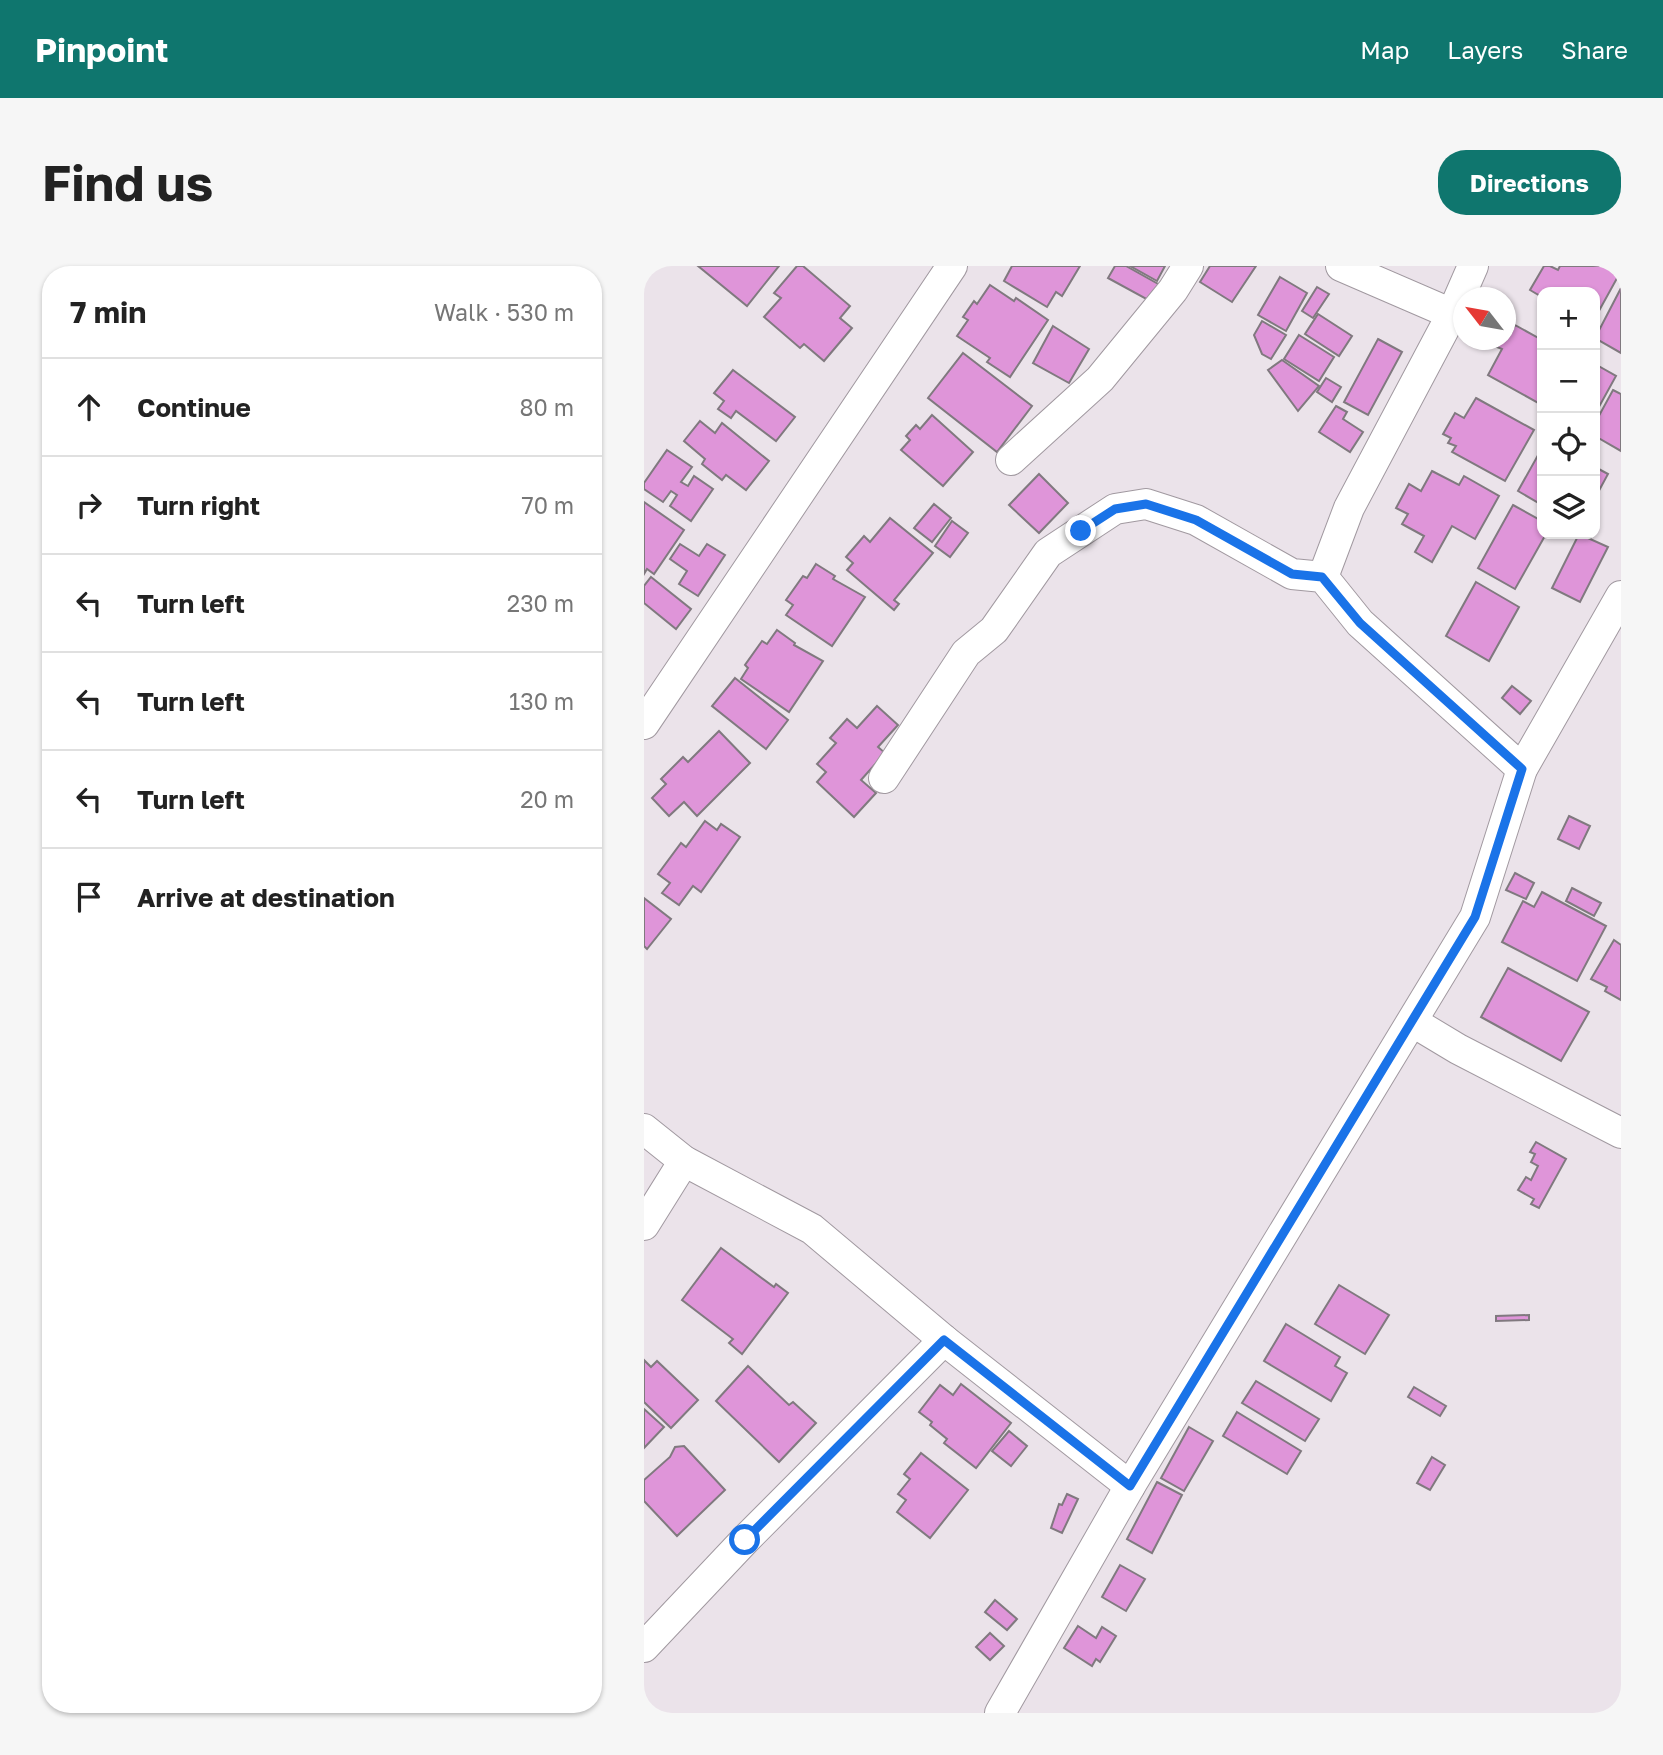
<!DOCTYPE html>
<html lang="en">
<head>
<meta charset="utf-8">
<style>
	body { margin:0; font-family:"Golos Text",sans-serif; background:#f6f6f6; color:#222 }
	.controls { position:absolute; right:21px; top:21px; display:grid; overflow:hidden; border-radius:14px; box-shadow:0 2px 5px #0004 }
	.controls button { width:63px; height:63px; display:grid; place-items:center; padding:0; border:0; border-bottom:2px solid #e0e0e0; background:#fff; color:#222; font:35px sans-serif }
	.compass { position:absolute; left:809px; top:21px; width:63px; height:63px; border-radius:50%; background:#fff; box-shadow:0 2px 5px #0004; rotate:301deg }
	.stop { position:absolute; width:21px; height:21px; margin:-16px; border:5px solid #1a73e8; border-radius:50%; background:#fff }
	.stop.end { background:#1a73e8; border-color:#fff; box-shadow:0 2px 7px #0008 }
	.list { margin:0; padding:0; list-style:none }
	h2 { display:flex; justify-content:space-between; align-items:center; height:91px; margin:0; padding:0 28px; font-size:30px }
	h2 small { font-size:23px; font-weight:400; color:#767676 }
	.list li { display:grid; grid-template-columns:46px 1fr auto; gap:21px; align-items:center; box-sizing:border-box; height:98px; padding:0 28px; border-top:2px solid #e0e0e0 }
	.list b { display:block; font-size:26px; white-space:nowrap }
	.list em { font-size:23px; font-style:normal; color:#767676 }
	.icon { flex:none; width:38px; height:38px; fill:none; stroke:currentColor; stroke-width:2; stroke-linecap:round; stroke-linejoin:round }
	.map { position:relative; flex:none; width:977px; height:1447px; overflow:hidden; border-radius:28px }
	header { display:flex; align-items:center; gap:42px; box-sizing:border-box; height:98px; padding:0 35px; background:#0f766e; color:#fff }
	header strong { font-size:33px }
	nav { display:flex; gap:38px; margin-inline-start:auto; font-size:24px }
	.intro { display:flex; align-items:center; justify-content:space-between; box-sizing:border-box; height:168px; padding:0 42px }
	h1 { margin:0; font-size:49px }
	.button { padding:18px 32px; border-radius:28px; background:#0f766e; color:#fff; font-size:24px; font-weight:700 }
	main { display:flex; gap:42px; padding:0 42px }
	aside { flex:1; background:#fff; border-radius:28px; box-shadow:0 2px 5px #0004 }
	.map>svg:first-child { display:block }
	.building { fill:#df95d9; stroke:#80797f; stroke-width:2 }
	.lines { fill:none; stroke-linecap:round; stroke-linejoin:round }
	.minor-casing { stroke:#a199a0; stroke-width:32 }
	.minor { stroke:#fff; stroke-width:30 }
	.route { stroke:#1a73e8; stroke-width:9 }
</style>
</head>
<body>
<header>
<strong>Pinpoint</strong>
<nav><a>Map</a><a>Layers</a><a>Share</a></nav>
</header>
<div class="intro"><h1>Find us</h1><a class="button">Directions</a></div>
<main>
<aside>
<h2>7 min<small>Walk · 530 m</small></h2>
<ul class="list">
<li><svg class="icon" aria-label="ahead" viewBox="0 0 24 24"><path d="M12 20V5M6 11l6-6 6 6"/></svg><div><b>Continue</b></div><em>80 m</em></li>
<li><svg class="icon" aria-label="right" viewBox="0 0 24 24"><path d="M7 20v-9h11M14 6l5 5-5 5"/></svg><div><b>Turn right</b></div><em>70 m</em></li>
<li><svg class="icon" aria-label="left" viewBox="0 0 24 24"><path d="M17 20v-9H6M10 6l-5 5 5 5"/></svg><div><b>Turn left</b></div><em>230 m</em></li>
<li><svg class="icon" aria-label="left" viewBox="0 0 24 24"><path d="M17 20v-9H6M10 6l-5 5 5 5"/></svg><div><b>Turn left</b></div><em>130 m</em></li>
<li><svg class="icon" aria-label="left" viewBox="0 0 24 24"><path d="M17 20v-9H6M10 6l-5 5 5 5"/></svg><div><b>Turn left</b></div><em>20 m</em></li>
<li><svg class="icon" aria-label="arrive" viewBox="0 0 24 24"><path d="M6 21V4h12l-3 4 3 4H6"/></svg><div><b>Arrive at destination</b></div></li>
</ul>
</aside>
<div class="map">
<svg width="977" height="1447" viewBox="0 0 977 1447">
	<rect width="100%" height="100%" fill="#ebe3ea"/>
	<g class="building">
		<polygon points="54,0 135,0 103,40"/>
		<polygon points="153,0 159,0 206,40 196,52 208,62 180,95 160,78 156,82 120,51 137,32 130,27"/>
		<polygon points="368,0 436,0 418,30 412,26 403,41 360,15"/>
		<polygon points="471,0 482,0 516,19 506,35 464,12"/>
		<polygon points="486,0 521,0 513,15"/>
		<polygon points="566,0 612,0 588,36 556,16"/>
		<polygon points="900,0 906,0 914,4 916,0 970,0 977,5 951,52 951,26 898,26 898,31 886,24"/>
		<polygon points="636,11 663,27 642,65 614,49"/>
		<polygon points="346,19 370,35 372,32 404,54 366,111 343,96 346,92 313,70 324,54 319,51 330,35 333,38"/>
		<polygon points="673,21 685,28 669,52 658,45"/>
		<polygon points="977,22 977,87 951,72"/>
		<polygon points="674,48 708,70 695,90 661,68"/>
		<polygon points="618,55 642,69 627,93 618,88 610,69"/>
		<polygon points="871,59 898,74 898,139 844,109 858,83 853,81 857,74 862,74 862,67 866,69"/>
		<polygon points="409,60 445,83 425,117 389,97"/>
		<polygon points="655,69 690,91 675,115 640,93"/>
		<polygon points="734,73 758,86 724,149 700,136"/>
		<polygon points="319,87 388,140 353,186 284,132"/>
		<polygon points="638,94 675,120 654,145 624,104"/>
		<polygon points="951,98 972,110 951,148"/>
		<polygon points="89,104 151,151 132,175 92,145 87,152 74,143 80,135 70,127"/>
		<polygon points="682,112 697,121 688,136 673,126"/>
		<polygon points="969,124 977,128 977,185 951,170 951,157"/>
		<polygon points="832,132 890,164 861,215 808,186 812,180 804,177 807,172 799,168 811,147 820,152"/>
		<polygon points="692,140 703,146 699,153 719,166 706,186 675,166"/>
		<polygon points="288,149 329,186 299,220 257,184 266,174 262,170 272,159 276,163"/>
		<polygon points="56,155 71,167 78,157 125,195 102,224 82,209 78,214 58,198 61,193 40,175"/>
		<polygon points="898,182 898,239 874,225"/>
		<polygon points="23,184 48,201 37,216 44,220 50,210 69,223 47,255 26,240 33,229 27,225 19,236 0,223 0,217"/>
		<polygon points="951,201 964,208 951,232"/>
		<polygon points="788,205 815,219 820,210 855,230 831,273 808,260 788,296 771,286 780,270 758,258 764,248 752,242 765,218 777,225"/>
		<polygon points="395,208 424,237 395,267 365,239"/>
		<polygon points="0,236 40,264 10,308 3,303 0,308"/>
		<polygon points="290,238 307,252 288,276 270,262"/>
		<polygon points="869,239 898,255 898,268 902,268 871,323 834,302"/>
		<polygon points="246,252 289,287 250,334 255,338 250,344 203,304 209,297 202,291 220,270 226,276"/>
		<polygon points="308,255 324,267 306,291 291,280"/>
		<polygon points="935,268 964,281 936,336 908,322"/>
		<polygon points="36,278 55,290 63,278 81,289 54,330 35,318 43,305 26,293"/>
		<polygon points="172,298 191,310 189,313 221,331 188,380 142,349 149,339 142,334 159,310 163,312"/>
		<polygon points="7,311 47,343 32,363 0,337 0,320"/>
		<polygon points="832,316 875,341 845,395 802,370"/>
		<polygon points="133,364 151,377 150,379 179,395 145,446 97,413 104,402 101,399 118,375 123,378"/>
		<polygon points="91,412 144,454 122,483 68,440"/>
		<polygon points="868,420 887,435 876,448 858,432"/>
		<polygon points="233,440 254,459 234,481 241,487 217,514 232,527 210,551 173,516 182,506 173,498 192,477 186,472 203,453 213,462"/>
		<polygon points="75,465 106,497 53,550 40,536 25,550 8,532 22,518 17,513 39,491 44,496"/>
		<polygon points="925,550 946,560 935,583 914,573"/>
		<polygon points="61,555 73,564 77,558 96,571 57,626 49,620 35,639 18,627 26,617 14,608 37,577 42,581"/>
		<polygon points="871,607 890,617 882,633 862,624"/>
		<polygon points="928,622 957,637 950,650 922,635"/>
		<polygon points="898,626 962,660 933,715 858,676 879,635 890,641"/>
		<polygon points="0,632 27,653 3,683 0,680"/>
		<polygon points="970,674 977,679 977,734 961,725 963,721 947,713"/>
		<polygon points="864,702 945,746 917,795 837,751"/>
		<polygon points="892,876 922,893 895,942 887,938 890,933 874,924 882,911 887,914 894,900 887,896 891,888 886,886"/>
		<polygon points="77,982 130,1021 132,1018 144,1027 98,1088 85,1077 89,1073 38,1034"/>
		<polygon points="695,1019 745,1049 721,1088 671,1058"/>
		<polygon points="885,1049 885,1054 852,1055 852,1050"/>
		<polygon points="642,1058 696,1091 691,1100 703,1107 687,1135 620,1095"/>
		<polygon points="0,1094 7,1101 13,1095 54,1134 27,1162 0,1136"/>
		<polygon points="104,1100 145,1139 149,1136 172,1157 135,1196 72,1135"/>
		<polygon points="612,1115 675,1153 661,1175 598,1137"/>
		<polygon points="317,1118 367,1157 332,1202 300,1177 303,1173 286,1159 288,1156 275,1146 296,1119 309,1129"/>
		<polygon points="770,1121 802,1140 796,1150 764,1131"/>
		<polygon points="0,1143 20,1161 0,1182"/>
		<polygon points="593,1146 657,1185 643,1208 579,1170"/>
		<polygon points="545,1161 569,1175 540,1225 517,1212"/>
		<polygon points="365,1165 383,1180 367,1200 348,1185"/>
		<polygon points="40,1180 81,1224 33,1270 0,1235 0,1214 26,1191 31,1181"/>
		<polygon points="277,1187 324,1224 286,1272 253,1246 262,1234 254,1228 266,1213 260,1208"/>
		<polygon points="788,1191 801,1199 786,1224 773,1217"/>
		<polygon points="513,1216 538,1229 508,1287 483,1273"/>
		<polygon points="423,1228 434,1233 418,1267 407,1262 415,1238 418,1239"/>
		<polygon points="476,1299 501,1313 482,1345 458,1331"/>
		<polygon points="351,1334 373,1353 363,1364 341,1346"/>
		<polygon points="434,1360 452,1372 458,1361 472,1370 456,1396 452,1393 448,1400 420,1382"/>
		<polygon points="346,1367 360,1380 346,1394 332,1381"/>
	</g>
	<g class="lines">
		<g class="minor-casing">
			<g id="minor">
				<polyline points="697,0 808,48"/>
				<polyline points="367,194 456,113 529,24 544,0"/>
				<polyline points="679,311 705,242 808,48 829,0"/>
				<polyline points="0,458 308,0"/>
				<polyline points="240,512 322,387 350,364 404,287 471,243 502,238 552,254 648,308 679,311 716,357 878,503"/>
				<polyline points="769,756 814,783 977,867"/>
				<polyline points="0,863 40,895 168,963 300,1074 486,1220"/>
				<polyline points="0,959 40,895"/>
				<polyline points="0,1381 101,1274 300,1074"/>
				<polyline points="356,1447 486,1220 831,651 878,503 977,330"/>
			</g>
		</g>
		<use href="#minor" class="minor"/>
	</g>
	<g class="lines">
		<polyline class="route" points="101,1274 300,1074 486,1220 831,651 878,503 716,357 678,311 648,308 552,254 502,238 471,243 437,265"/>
	</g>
</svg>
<div class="controls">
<button>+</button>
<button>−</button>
<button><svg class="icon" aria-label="locate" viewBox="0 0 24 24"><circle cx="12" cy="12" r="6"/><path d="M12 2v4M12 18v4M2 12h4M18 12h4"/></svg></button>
<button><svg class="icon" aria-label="layers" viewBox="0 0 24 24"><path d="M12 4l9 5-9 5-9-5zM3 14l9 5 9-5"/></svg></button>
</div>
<svg class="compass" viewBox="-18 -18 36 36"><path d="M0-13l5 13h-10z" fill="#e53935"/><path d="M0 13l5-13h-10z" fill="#767676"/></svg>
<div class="stop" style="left:101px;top:1274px"></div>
<div class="stop end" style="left:437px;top:265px"></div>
</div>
</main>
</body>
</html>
